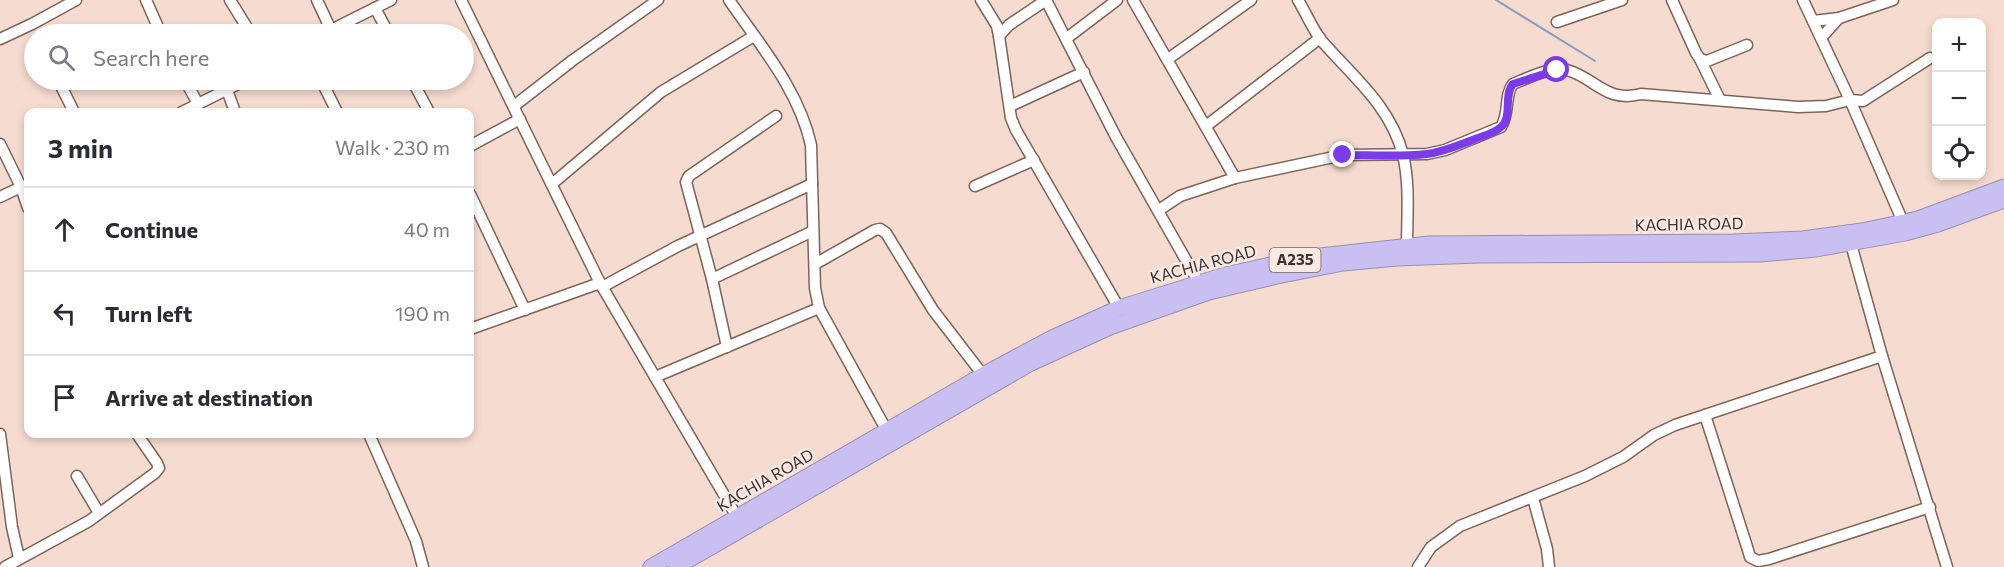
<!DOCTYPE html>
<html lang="en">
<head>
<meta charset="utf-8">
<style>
	body { margin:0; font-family:Commissioner,sans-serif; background:#f7f7f7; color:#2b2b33 }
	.controls { position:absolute; right:18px; top:18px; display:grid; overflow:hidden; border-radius:12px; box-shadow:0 3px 9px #0003 }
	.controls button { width:54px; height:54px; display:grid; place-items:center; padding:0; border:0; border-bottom:2px solid #e1e1e2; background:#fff; color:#2b2b33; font:30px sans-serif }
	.stop { position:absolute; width:18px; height:18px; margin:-14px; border:4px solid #7c3aed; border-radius:50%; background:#fff }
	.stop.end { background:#7c3aed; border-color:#fff; box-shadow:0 2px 6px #0008 }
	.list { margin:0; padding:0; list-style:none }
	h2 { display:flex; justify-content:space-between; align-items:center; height:78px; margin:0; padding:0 24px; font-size:26px }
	h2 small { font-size:20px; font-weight:400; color:#7c7c81 }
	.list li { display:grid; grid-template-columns:39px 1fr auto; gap:18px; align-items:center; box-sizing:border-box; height:84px; padding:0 24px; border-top:2px solid #e1e1e2 }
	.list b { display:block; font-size:22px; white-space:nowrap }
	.list em { font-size:20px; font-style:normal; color:#7c7c81 }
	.icon { flex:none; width:33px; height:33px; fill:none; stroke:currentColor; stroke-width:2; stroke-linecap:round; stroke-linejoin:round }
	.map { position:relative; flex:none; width:2004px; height:567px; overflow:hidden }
	.search { position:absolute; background:#fff; box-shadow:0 3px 9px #0003; left:24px; top:24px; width:450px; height:66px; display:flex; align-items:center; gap:15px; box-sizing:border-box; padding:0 21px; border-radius:33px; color:#7c7c81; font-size:22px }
	.panel { position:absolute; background:#fff; box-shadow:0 3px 9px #0003; left:24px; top:108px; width:450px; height:330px; border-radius:12px }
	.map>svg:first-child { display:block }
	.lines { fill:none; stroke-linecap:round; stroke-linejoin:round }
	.stream { stroke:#8c9bbc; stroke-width:2 }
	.minor-casing { stroke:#7c645b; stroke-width:13 }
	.highway-casing { stroke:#998eae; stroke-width:17 }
	.minor { stroke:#fff; stroke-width:10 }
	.highway { stroke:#cabff3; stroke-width:15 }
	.route { stroke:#7c3aed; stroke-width:8 }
	.labels { text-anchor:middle; stroke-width:5; stroke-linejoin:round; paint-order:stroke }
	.shield { fill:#fbeae4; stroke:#776a65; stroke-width:1.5 }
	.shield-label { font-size:15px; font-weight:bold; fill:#3e332f }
	.street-label { font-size:16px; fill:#3e332f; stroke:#fbeae4 }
</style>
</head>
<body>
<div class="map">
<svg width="2004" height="567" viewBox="0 0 2004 567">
	<rect width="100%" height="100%" fill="#f6dbd0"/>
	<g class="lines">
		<polyline class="stream" points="1496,0 1595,61"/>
		<g class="minor-casing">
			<g id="minor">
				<polyline points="146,0 161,34"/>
				<polyline points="230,0 251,34"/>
				<polyline points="317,0 331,30"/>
				<polyline points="461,0 600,283 737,517"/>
				<path d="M729,0C760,45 799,90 811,145L815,288L819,308L887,431"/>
				<polyline points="981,0 997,26 999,36"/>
				<polyline points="1046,0 1009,25 999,36 1011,118 1016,130 1119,308"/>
				<polyline points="1046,0 1116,137 1199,283"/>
				<polyline points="1133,0 1235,178"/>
				<path d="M1298,0C1306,13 1312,28 1321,40C1352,76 1391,106 1403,155C1410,184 1407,217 1407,247"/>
				<polyline points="1672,0 1696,53 1700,59 1720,100"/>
				<polyline points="1803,0 1850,100 1903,222"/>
				<polyline points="375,8 389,34"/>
				<polyline points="1813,21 1839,18 1893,0"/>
				<polyline points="1557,22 1622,0"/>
				<polyline points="323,34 391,0"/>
				<polyline points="1067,38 1117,0"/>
				<polyline points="1821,38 1839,18"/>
				<polyline points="0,39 32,24 76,0"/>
				<polyline points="1168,59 1251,0"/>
				<polyline points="1700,59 1707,61 1747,45"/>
				<polyline points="58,80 74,112"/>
				<polyline points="185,80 198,104"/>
				<polyline points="321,80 337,112"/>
				<polyline points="412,80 429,112"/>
				<polyline points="227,90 235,112"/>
				<polyline points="514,106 573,60 658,0"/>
				<polyline points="1010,106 1084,72"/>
				<polyline points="182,112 246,80"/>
				<polyline points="1206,126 1320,38"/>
				<polyline points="0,144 21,187 28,208"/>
				<polyline points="470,146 520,119"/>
				<polyline points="552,184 661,92 754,36"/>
				<polyline points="975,186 1034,160"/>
				<polyline points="470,194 525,310"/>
				<polyline points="0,197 21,187 28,187"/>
				<path d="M1159,210L1180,196L1235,178L1343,155L1427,154L1445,150L1501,127C1510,113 1504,95 1513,84C1528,78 1551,66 1567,70C1596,78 1605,103 1641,94L1798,107L1826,106L1850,100L1863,101L1930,58"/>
				<polyline points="1851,244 1882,356 1947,567"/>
				<polyline points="815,264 875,230 880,229 886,233 933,310 983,375"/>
				<polyline points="712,279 813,231"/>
				<polyline points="602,287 678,246 812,184"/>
				<polyline points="470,329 600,283"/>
				<polyline points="727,347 712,279 686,182 689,176 776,116"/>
				<polyline points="655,377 819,308"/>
				<polyline points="1705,415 1748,550 1750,557 1758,561 1769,559 1930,507"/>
				<polyline points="0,434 12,527 19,558"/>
				<polyline points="369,434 416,541 423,567"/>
				<polyline points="77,476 99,513"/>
				<polyline points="1533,498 1547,549 1549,567"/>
				<polyline points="5,567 89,521 155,473 159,468 157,463 137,434"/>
				<polyline points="1418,567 1431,547 1460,526 1585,476 1623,457 1654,435 1675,425 1882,356"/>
			</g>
		</g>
		<g class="highway-casing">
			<g id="highway">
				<polyline points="651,567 983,375 1052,338 1119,308 1225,275 1302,258 1429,244 1734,242 1803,239 1862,231 1918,219 2004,187"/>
				<polyline points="676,567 1029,364 1110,327 1209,292 1277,276 1343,263 1396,258 1480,255 1760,254 1816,249 1905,233 1938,224 2004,200"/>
			</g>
		</g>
		<use href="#minor" class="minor"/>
		<use href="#highway" class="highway"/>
	</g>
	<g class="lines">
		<path class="route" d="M1343,155C1370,155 1399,157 1427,154C1444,152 1459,145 1475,139C1483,136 1495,133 1501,127C1513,117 1503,95 1513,84L1557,70"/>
	</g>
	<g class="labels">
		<rect class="shield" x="1269.5" y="248" width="51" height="24" rx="4.5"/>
		<g class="shield-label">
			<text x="1295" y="265">A235</text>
		</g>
		<g class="street-label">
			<text transform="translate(1689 224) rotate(-1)" y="6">KACHIA ROAD</text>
			<text transform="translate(1203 264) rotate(-15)" y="6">KACHIA ROAD</text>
			<text transform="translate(765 480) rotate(-30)" y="6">KACHIA ROAD</text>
		</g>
	</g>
</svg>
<div class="controls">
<button>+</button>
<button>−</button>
<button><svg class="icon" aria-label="locate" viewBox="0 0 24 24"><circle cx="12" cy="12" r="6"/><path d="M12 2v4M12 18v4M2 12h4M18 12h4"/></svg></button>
</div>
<div class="stop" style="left:1557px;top:70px"></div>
<div class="stop end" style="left:1343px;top:155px"></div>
<div class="search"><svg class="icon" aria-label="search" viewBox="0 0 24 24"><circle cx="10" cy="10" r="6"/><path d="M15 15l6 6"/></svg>Search here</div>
<section class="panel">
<h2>3 min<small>Walk · 230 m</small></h2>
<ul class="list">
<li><svg class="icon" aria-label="ahead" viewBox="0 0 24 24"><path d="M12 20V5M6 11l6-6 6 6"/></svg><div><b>Continue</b></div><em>40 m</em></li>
<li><svg class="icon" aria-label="left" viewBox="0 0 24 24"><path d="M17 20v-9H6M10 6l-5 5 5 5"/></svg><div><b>Turn left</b></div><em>190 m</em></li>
<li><svg class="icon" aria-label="arrive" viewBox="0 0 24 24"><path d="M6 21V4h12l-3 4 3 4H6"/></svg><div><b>Arrive at destination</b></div></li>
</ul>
</section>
</div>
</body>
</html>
